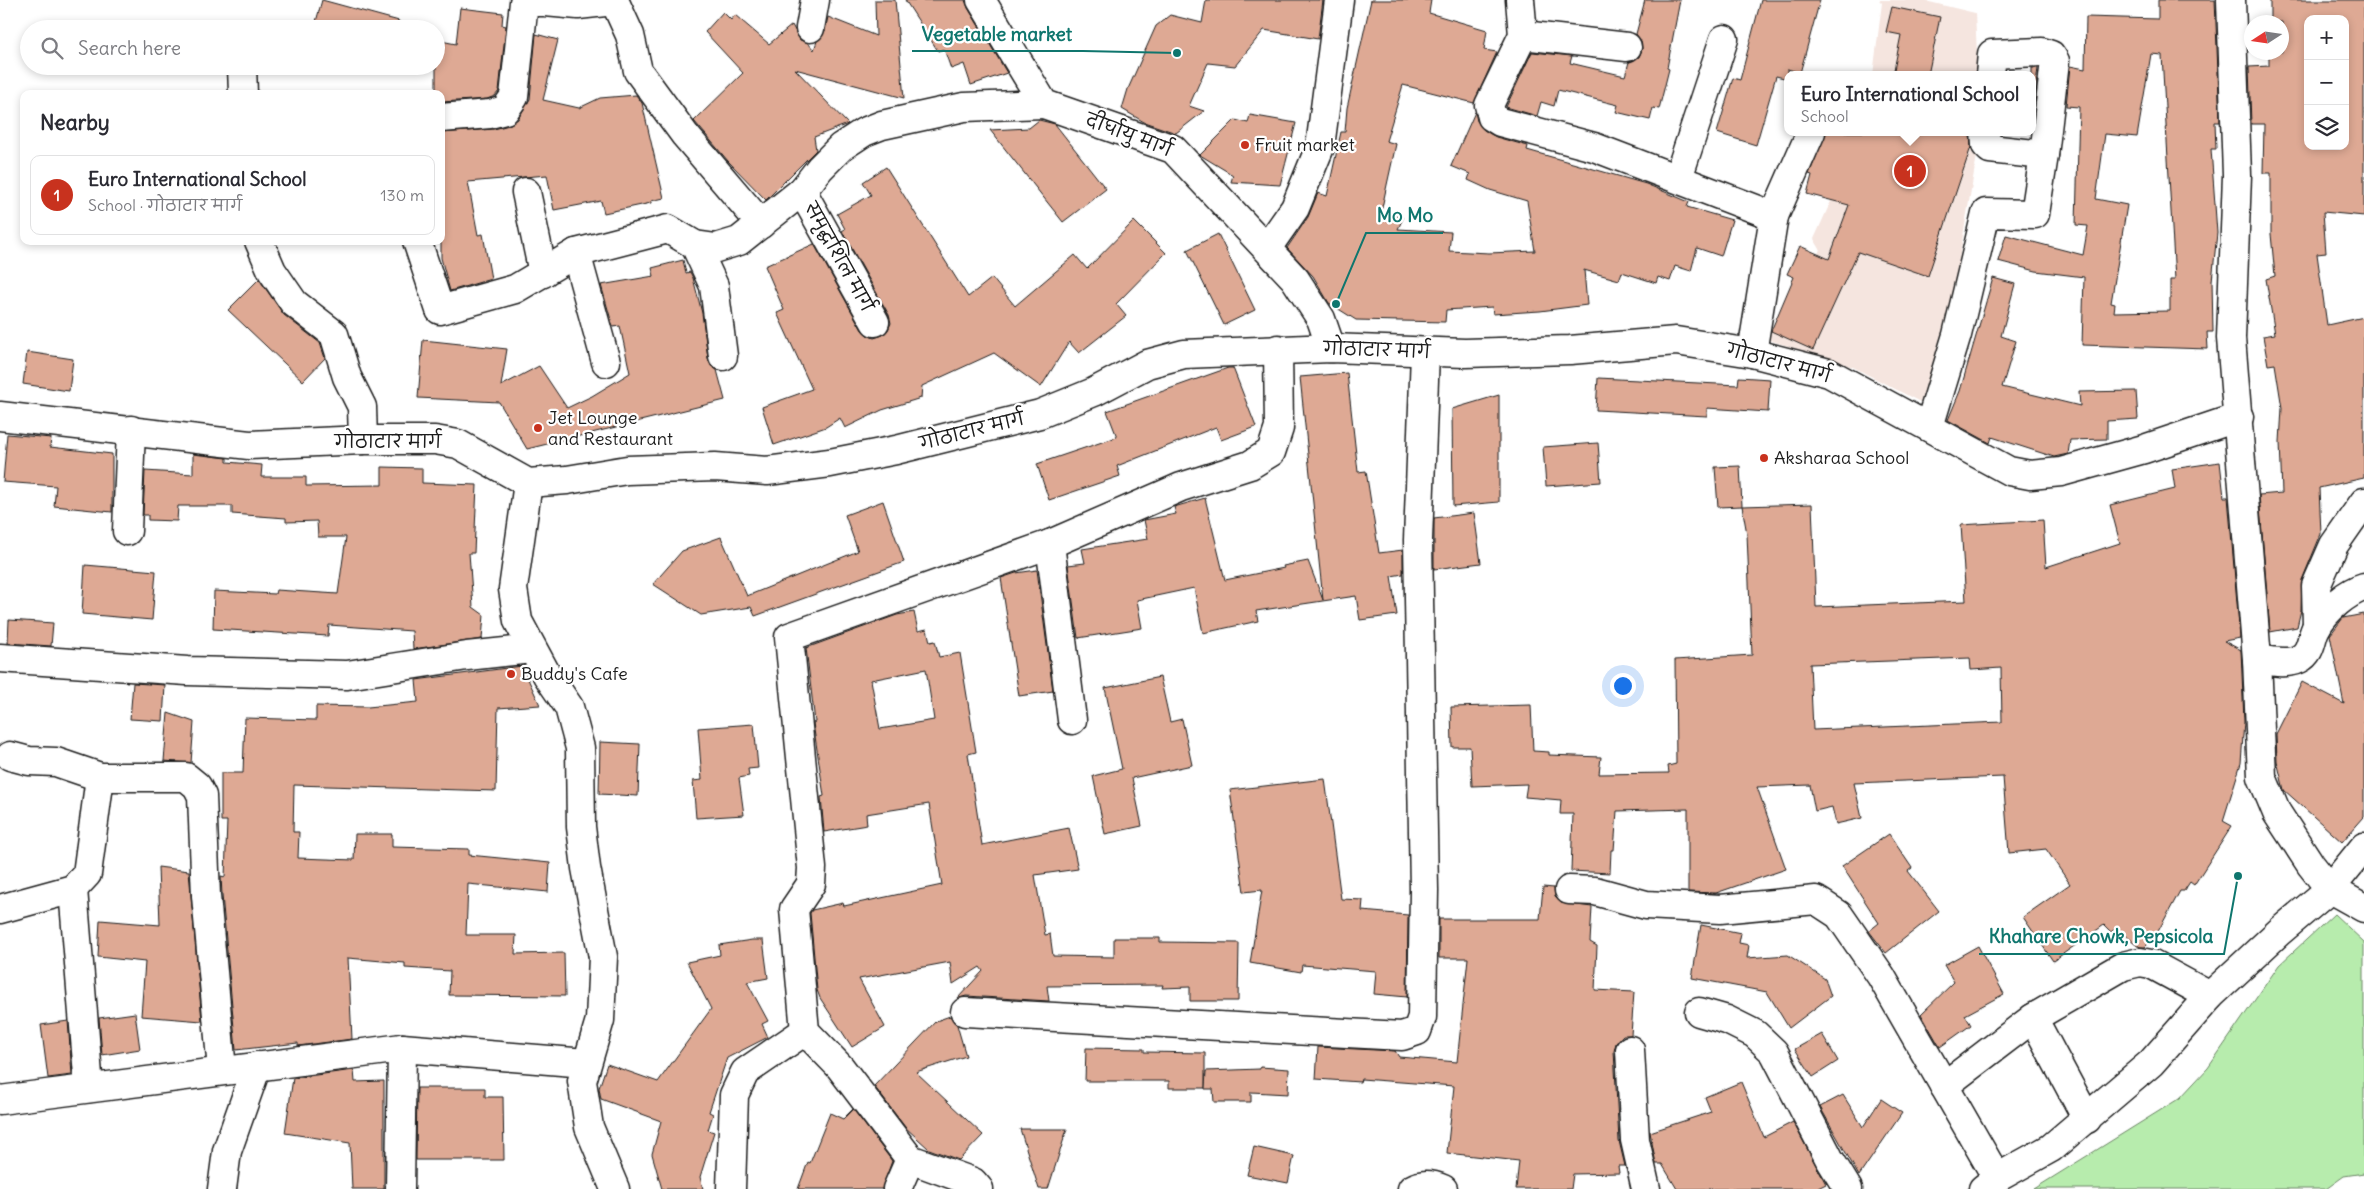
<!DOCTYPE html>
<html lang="en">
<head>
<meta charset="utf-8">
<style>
	body { margin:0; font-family:Delius,"Playpen Sans Deva",sans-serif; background:#f2f2f3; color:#2b2b33 }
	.controls { position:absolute; right:15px; top:15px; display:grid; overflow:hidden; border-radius:10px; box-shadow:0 2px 8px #0003 }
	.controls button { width:45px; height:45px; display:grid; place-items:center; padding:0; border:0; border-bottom:1px solid #e1e1e2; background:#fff; color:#2b2b33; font:25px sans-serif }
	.compass { position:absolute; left:2244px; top:15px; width:45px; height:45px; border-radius:50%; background:#fff; box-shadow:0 2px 8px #0003; rotate:258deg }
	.you { position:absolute; left:1622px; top:685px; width:18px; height:18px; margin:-12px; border:4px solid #fff; border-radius:50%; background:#1a73e8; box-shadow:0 0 0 8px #1a73e833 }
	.badge { display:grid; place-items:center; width:32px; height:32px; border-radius:50%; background:#c8321e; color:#fff; font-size:16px; font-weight:700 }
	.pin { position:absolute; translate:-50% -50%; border:2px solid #fff; box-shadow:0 1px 5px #0006 }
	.popup { position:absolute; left:1784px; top:71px; width:252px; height:65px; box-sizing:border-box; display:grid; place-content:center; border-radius:10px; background:#fff; filter:drop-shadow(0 1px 4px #0005); font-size:16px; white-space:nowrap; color:#7c7c81 }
	.popup b { font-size:19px; color:#2b2b33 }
	.popup::after { content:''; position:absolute; left:50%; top:100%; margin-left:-10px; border:10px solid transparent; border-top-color:#fff }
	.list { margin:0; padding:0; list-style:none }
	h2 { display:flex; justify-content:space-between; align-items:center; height:65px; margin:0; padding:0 20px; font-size:21px }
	h2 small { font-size:16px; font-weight:400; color:#7c7c81 }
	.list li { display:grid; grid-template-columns:32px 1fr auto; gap:15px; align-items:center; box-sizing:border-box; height:80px; margin:0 10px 10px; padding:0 10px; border:1px solid #e1e1e2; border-radius:10px }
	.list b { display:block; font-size:19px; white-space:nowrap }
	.list p { margin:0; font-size:16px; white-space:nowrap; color:#7c7c81 }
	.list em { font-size:16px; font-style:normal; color:#7c7c81 }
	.icon { flex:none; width:28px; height:28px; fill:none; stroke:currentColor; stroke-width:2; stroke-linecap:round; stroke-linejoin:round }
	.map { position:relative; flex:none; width:2364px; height:1189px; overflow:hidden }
	.search { position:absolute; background:#fff; box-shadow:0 2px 8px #0003; left:20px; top:20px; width:425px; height:55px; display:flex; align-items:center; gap:12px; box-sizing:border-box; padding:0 18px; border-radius:28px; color:#7c7c81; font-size:19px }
	.panel { position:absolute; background:#fff; box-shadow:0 2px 8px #0003; left:20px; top:90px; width:425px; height:155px; border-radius:10px }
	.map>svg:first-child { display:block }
	.built { fill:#f5e5df }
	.green { fill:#b7ecad; stroke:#6a8464 }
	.building { fill:#dea994; stroke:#1c1c1c; fill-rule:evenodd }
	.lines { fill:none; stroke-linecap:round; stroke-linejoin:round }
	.street-casing { stroke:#1c1c1c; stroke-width:31 }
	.secondary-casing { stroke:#1c1c1c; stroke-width:31 }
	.street { stroke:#fff; stroke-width:28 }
	.secondary { stroke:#fff; stroke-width:28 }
	.poi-dot { fill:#c8321e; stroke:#fff; stroke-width:2 }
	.labels { text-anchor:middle; stroke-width:4.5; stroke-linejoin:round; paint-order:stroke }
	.street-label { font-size:18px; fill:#1c1c1c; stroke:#fff }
	.poi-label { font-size:18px; fill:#1c1c1c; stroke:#fff; text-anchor:start }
	.leader { fill:none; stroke:#0f766e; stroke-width:2 }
	.callout-dot { fill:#0f766e; stroke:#fff; stroke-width:2 }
	.callout-label { font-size:19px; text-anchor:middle; font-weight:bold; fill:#0f766e; stroke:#fff; stroke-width:4.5; stroke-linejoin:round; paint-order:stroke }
</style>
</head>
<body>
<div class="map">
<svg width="2364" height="1189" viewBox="0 0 2364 1189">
	<rect width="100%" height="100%" fill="#fff"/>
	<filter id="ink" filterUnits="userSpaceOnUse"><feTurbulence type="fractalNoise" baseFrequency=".02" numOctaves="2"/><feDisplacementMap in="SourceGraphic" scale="10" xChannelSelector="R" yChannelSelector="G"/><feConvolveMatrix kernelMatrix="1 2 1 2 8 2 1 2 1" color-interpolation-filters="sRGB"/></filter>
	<g filter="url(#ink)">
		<g class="built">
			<polygon points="1879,0 1921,0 1975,13 1978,75 1873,75 1882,3"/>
			<polygon points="1862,132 1981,132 1945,341 1922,403 1853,367 1763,338 1800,300 1820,249 1814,239"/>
		</g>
		<polygon class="green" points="2334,914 2364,942 2364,1173 2344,1176 2326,1189 2034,1189 2180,1098 2208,1068 2279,965"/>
		<g class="building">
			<polygon points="322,0 399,21 398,29 314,29"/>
			<polygon points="875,0 895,0 904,98 795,69 848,124 814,137 816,150 766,200 728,161 694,121 743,73 705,32 723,12 731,20 735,15 769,44 792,25 800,40 808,43 814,50 817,41 825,31 828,17 876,36"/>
			<polygon points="905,0 965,0 968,8 1007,73 971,85 964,64 951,69 944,49 938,51"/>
			<polygon points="1206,0 1323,0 1318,39 1264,30 1235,66 1208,63 1189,106 1204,111 1176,133 1144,122 1122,109 1128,89 1156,26 1170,15 1202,23"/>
			<polygon points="1371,0 1431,0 1429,13 1487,30 1484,50 1497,52 1474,103 1403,85 1386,141 1396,144 1381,212 1403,218 1398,229 1451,232 1449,251 1489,253 1535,251 1527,201 1490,190 1468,180 1470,174 1451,166 1475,112 1477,121 1484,130 1496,137 1528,146 1527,150 1646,184 1689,202 1687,207 1732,220 1721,256 1697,248 1691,271 1675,266 1670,281 1658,277 1656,283 1622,272 1619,280 1584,270 1587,305 1540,311 1493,314 1492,307 1446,310 1445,322 1356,320 1329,303 1313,276 1287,248 1308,217 1318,193 1327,196 1341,132 1345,132 1347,108"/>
			<polygon points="1645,0 1680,0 1667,68 1669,69 1659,109 1653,108 1650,120 1616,112 1618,105 1558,90 1554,106 1541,102 1537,116 1506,107 1532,52 1572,56 1570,63 1625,76 1629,62 1639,57 1642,49 1641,41 1636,34"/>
			<polygon points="1761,0 1820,0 1800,73 1788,69 1788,79 1776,76 1756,145 1717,133 1733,78 1740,80"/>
			<path d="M2158,0H2215L2220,122H2215L2216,149H2211L2217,233L2212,281L2213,332H2207L2208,349L2082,345L2084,277L2036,271L1998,261L2006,235L2083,255L2088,226L2076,225L2079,107L2066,106L2070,66L2085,69L2086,17L2158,19ZM2151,54L2162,55L2175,280H2170V311L2114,312L2115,304L2111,303L2127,205L2096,199L2105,134L2137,137Z"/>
			<path d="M2270,0H2364V216L2323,212L2326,253L2317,254L2327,325L2364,317V478L2319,488L2321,534L2302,580L2301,610L2297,627L2270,632L2259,495L2282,493L2280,442L2282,408L2275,364L2268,365L2263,336L2275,334L2266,279L2275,276L2271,234V173H2263L2264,124H2251L2249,67L2269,66V52H2282V22H2270ZM2308,19H2345V146H2308Z"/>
			<polygon points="1892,7 1940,17 1928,75 1893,75 1901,35 1886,32"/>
			<polygon points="460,8 503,13 502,25 506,26 499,91 495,96 487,99 441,102 441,94 436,94 436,40 456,44"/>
			<polygon points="536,34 558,40 543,100 579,108 600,98 636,95 642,103 664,198 651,201 651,203 604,213 601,201 554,210 547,175 468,182 478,235 483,234 491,279 450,291 441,258 441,133 494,129 509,125 518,119 530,99"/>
			<polygon points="2032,68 2038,68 2034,102 2032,102"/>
			<polygon points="1250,115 1296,123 1280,185 1231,182 1233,175 1200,155 1235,120 1248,123"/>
			<polygon points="1039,120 1055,124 1106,189 1063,222 990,130 1029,128"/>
			<polygon points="1826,132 1970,132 1971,147 1928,276 1858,252 1813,350 1771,331 1794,277 1787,274 1800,246 1829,259 1849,205 1807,194 1812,175 1809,174"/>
			<polygon points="886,167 968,297 992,278 1015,306 1075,255 1087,269 1134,221 1166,253 1116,304 1126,316 1079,353 1069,342 1041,387 994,353 922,386 921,398 882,410 845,428 840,418 826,427 774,445 762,407 812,389 777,313 784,310 765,266 814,244 862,330 867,335 874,338 883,335 888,330 891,323 889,315 842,231 845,229 837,214 871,195 863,182"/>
			<polygon points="1218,234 1255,310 1224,325 1187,250"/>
			<polygon points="683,260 686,273 690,272 693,278 702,313 708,358 711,366 717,370 725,400 527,449 499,402 418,398 423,340 507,349 501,386 539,366 567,408 592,396 630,373 620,326 613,327 601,285 654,276 652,268"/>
			<polygon points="1993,278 2015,284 2001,336 2016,341 2002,387 2080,406 2079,392 2136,391 2138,419 2107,421 2107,439 2070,440 2068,454 2054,457 1992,437 1990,443 1948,420 1960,391"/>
			<polygon points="259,279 284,315 320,343 325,358 303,381 228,310"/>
			<polygon points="27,352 73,359 69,391 23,384"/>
			<polygon points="1228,368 1233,368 1256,427 1221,440 1216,427 1117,466 1120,476 1049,500 1037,464 1117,437 1107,411"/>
			<polygon points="1347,373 1358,472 1366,471 1379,553 1403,550 1403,574 1391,576 1397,615 1360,620 1356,596 1256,611 1258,621 1203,633 1194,588 1137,600 1142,628 1078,638 1068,565 1085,563 1082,549 1148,539 1144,520 1176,514 1174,507 1205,498 1225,580 1284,568 1283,566 1308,561 1323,600 1300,377"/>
			<polygon points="1739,377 1770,379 1768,412 1707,408 1707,416 1596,410 1598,378 1738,385"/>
			<polygon points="1499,395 1499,502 1453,506 1452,409"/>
			<polygon points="7,434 51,438 50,447 112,454 112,512 54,506 56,486 3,482"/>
			<polygon points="1598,443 1601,482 1546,486 1543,447"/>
			<polygon points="193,454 227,458 227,462 262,465 261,477 306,477 306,486 382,485 382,467 422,468 422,483 477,485 474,553 469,553 473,607 484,615 482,639 413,649 412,631 329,625 328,636 213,629 214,591 275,594 276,590 338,594 346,537 318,537 317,521 286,522 286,518 232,514 232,506 178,506 177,521 148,520 148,515 143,515 145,471 193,474"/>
			<path d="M2220,462L2224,497H2228L2240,638L2224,641L2241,650L2244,722L2241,763L2223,821L2232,826L2194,885L2190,882L2184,891H2180L2155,937L2145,947H2140L2116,928L2111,932L2104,925L2053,961L2023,917L2070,884L2046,849L2009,853L2003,777L1854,783L1862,818L1836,824L1832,807L1815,811L1810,785L1757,787L1786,869L1716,893L1688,892V809L1617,811L1614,850H1611L1610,873L1571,871L1573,814H1560L1561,800L1525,797L1527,784L1472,786L1470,747H1452L1451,707L1531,705L1533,751L1549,752V755L1601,757L1599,774L1669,773L1668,766L1676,764L1675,660L1752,655L1747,534L1742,506L1812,504L1816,607L1966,601L1961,525L2043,520L2046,567L2120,543L2110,505L2175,489L2172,469ZM1970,658L1971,670L2001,668L2002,722L1813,730L1810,664Z"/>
			<polygon points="1740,466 1742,506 1718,507 1715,467"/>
			<polygon points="883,501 904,562 755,616 751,607 701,615 653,584 682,551 721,537 747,596 858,551 845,515"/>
			<polygon points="1474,513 1481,563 1434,569 1434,518"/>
			<polygon points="85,565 156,571 152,620 82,614"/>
			<polygon points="1037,570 1053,691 1019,696 1001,578 1016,573"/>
			<path d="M914,612L918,631L927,629L930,642L935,641L939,657L960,653L976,752L968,754L982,845L1069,828L1078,869L1035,875L1045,935L1050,934L1053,956L1114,957V938H1160V942L1239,943L1238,1001H1190V987L1162,988L1163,985L1047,986L1049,1001L966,996L957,999L983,971L980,967L953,984L950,962L859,979L885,1027L852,1047L820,998L817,990L810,913L812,910L843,903L844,906L942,885L929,804L866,814L867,825L824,832L821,797L824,796L813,723L815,722L806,648L897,615ZM926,669L934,720L880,729L871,680Z"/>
			<polygon points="2364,614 2364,817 2342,842 2284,790 2277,761 2276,734 2302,682 2344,704 2330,635 2343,618"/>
			<polygon points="9,620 53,623 51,646 8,643"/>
			<polygon points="522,666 540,705 498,708 496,791 294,785 293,832 299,832 298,858 354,860 355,834 392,834 392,847 469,849 469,855 550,863 548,892 468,884 466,935 516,935 515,954 564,953 565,996 449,995 450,971 405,968 405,963 348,958 352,1039 298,1046 298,1043 236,1050 222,895 221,876 225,877 227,821 221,821 221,773 243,773 245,718 316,720 316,706 368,707 418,702 416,680"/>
			<polygon points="1160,677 1170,722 1182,719 1192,765 1132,778 1142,826 1105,834 1093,776 1122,769 1105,688"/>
			<polygon points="133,683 165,685 163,721 130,719"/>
			<polygon points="168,713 194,722 191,763 164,761"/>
			<polygon points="754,724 758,768 748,769 749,776 739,778 744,815 696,818 693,781 702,780 698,728"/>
			<polygon points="600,742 640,744 638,796 599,794"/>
			<polygon points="1325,779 1341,899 1363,900 1362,911 1408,915 1407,997 1374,994 1376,971 1302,965 1301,972 1250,963 1262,890 1244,892 1230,790"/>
			<polygon points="1889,834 1912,868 1908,871 1939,911 1886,953 1869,931 1879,923 1842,866"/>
			<polygon points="158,867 189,871 202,1021 141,1016 145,962 98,957 100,920 160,925"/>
			<polygon points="1543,887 1554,888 1555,897 1561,903 1592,907 1590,942 1597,946 1595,990 1634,992 1631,1035 1623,1035 1616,1043 1614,1051 1619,1141 1625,1166 1618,1166 1619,1173 1573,1174 1571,1189 1516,1189 1519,1161 1447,1153 1454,1086 1361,1079 1360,1082 1316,1079 1318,1047 1395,1051 1399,1057 1457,1062 1468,958 1439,958 1439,919 1540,919"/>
			<polygon points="1701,925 1741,933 1739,943 1749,945 1747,958 1788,955 1825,979 1831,996 1789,1028 1767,992 1692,978"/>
			<polygon points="752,940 763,940 768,978 747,982 768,1021 762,1024 768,1037 727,1058 709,1112 713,1114 708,1130 714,1132 700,1177 703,1189 662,1189 652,1154 661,1121 601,1099 599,1088 607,1064 658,1082 711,1009 687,962 720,955 719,945"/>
			<polygon points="1978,946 2004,994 1965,1015 1971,1025 1940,1047 1921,1014 1954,982 1944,965"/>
			<polygon points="135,1013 140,1049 102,1055 99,1018"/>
			<polygon points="950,1016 957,1025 966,1056 916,1072 983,1135 959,1160 929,1149 905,1127 874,1086 936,1021"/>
			<polygon points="68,1021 72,1075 48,1078 41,1025"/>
			<polygon points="1822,1034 1838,1061 1813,1077 1795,1049"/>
			<polygon points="1086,1048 1144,1049 1144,1052 1205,1053 1205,1088 1169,1088 1169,1081 1085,1081"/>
			<polygon points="1260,1067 1289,1069 1288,1094 1251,1092 1251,1102 1214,1102 1213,1089 1205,1089 1206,1071 1260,1069"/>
			<polygon points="354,1070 355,1082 384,1081 384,1189 352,1189 350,1143 285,1133 293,1078"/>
			<polygon points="1741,1082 1764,1137 1793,1122 1826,1184 1816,1189 1677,1189 1662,1164 1656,1164 1650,1132 1711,1112 1705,1097"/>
			<polygon points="417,1088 485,1088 485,1097 503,1097 504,1160 416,1160"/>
			<polygon points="1843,1095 1863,1127 1881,1099 1902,1113 1859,1176 1820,1107"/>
			<polygon points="853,1109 892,1161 882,1189 798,1189 808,1162 810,1163 830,1113 843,1119"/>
			<polygon points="1020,1129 1067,1129 1048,1189 1039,1189"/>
			<polygon points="1254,1147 1294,1156 1288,1183 1247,1175"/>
		</g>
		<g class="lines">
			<g class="street-casing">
				<g id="street">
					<polyline points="614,0 630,35 638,71 685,135 761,224"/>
					<polyline points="981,0 1044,104 1173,149 1295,279 1321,319 1331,348"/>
					<polyline points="1520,0 1523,35 1489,105 1492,117 1500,122 1594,147 1774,216 1752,353"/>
					<polyline points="810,28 815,0"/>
					<polyline points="1523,35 1627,47"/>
					<polyline points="242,66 243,94"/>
					<polyline points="441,118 490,114 505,110 514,97 524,2 545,2 578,5 614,1"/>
					<polyline points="1985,132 1986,145 1990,149 2044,155 2055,61 2051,55 2042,52 1992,54 1990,75"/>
					<polyline points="1678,178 1724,39"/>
					<polyline points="802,191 875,322"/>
					<polyline points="526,192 543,273"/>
					<polyline points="1774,216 1811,132"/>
					<polyline points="259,241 272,271 294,303 334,334 347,377 362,407 363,440"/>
					<polyline points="417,241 440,310 515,289 576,253 668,229 695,245 716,248 739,241 802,191 820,168 841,147 864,132 882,125 964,107 1044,104"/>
					<polyline points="695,245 714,286 723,356"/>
					<polyline points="1267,248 1295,208 1320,147 1339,0"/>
					<polyline points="576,253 606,362"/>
					<polyline points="1929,427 1957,335 1986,213 2035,214 2044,155"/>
					<polyline points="528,483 513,589 518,621 547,675 569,707 580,748 581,827 586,868 603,957 600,1020 582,1081 589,1127 615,1189"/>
					<polyline points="127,531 131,430"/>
					<polyline points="1050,544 1072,720"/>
					<polyline points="2317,626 2316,586 2334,545 2364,502"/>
					<polyline points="0,658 187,671 347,675 467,656 532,649"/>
					<path d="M2257,659C2270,661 2287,665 2299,659C2313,652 2310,637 2317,626C2326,610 2347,592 2364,587"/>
					<polyline points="10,756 29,761 56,762 100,777 186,777 197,786 202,796 206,896 222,1070"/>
					<polyline points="73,889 89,1088"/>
					<polyline points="2330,889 2364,847"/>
					<polyline points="1569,890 1595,891 1646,905 1720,909 1816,900 1839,915 1881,976 1997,1178"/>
					<polyline points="0,909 73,889 87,874 100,777"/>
					<polyline points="965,1012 1402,1036 1417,1031 1422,1017 1424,890 1418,540 1425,353"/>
					<polyline points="1699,1012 1727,1020 1755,1034 1774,1052 1829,1158 1848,1189"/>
					<polyline points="1630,1050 1635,1140 1646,1189"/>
					<polyline points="1944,1086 2033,1018"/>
					<polyline points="0,1100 402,1048 586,1063"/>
					<polyline points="2087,1119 2033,1018 2123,966 2140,962 2151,964 2210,996"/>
					<polyline points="222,1189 227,1151 257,1066"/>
					<polyline points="400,1189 402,1048"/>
					<polyline points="731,1189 734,1095 745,1072 805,1031"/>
					<polyline points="897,1189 910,1159"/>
					<polyline points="979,1189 973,1182 910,1159 840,1067 805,1031 794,909 811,884 812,868 789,637 1050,544 1181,487 1250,465 1271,452 1279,428 1278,349"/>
					<path d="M1412,1189C1422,1183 1432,1184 1443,1189"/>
				</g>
			</g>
			<g class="secondary-casing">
				<g id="secondary">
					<polyline points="2231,0 2237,175 2231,338 2257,659 2262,777 2277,813 2311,865 2330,889 2364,908"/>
					<polyline points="0,416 249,445 363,440 435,440 458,444 528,483 567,480 627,470 715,467 767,471 830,463 896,450 1040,414 1094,392 1147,364 1184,354 1331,348 1465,353 1570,350 1676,341 1752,353 1829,373 2009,471 2030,475 2061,472 2144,449 2239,417"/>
					<polyline points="1983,1189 1997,1178 2051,1148 2151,1063 2210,996 2279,932 2330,889"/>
				</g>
			</g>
			<use href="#street" class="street"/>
			<use href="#secondary" class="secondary"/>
		</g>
	</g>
	<g class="poi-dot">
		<circle cx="1245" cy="145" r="5"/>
		<circle cx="538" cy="428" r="5"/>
		<circle cx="1764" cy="458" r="5"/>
		<circle cx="511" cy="674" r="5"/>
	</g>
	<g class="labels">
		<g class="street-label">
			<text transform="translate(1129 135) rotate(21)" y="6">दीर्घायु मार्ग</text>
			<text transform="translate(839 257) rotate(61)" y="6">समृद्धशिल मार्ग</text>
			<text transform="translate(1377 350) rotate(2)" y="6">गोठाटार मार्ग</text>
			<text transform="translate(1779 363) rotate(15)" y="6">गोठाटार मार्ग</text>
			<text transform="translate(972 431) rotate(-14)" y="6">गोठाटार मार्ग</text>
			<text x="388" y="448">गोठाटार मार्ग</text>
		</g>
		<g class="poi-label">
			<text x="1255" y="151">Fruit market</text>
			<text x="548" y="424">Jet Lounge<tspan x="548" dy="21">and Restaurant</tspan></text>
			<text x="1774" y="464">Aksharaa School</text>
			<text x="521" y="680">Buddy's Cafe</text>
		</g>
	</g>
	<path class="leader" d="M1177 53L1083 51H912M1336 304L1366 233H1443M2238 876L2224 954H1979"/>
	<g class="callout-dot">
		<circle cx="1177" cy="53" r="5"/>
		<circle cx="1336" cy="304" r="5"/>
		<circle cx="2238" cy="876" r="5"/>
	</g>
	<g class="callout-label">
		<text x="997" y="41">Vegetable market</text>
		<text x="1405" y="222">Mo Mo</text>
		<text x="2101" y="943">Khahare Chowk, Pepsicola</text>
	</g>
</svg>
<div class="controls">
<button>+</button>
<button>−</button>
<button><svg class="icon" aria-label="layers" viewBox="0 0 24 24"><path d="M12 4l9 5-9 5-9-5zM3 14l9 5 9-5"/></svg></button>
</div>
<svg class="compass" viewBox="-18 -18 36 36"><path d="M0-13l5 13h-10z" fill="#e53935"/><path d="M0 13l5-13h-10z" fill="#7c7c81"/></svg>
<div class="you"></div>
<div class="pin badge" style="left:1910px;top:171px">1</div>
<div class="popup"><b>Euro International School</b>School</div>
<div class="search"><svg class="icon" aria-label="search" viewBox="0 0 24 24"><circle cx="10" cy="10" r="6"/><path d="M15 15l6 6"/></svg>Search here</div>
<section class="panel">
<h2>Nearby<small></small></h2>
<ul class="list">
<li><span class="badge">1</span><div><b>Euro International School</b><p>School · गोठाटार मार्ग</p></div><em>130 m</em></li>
</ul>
</section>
</div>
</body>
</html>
